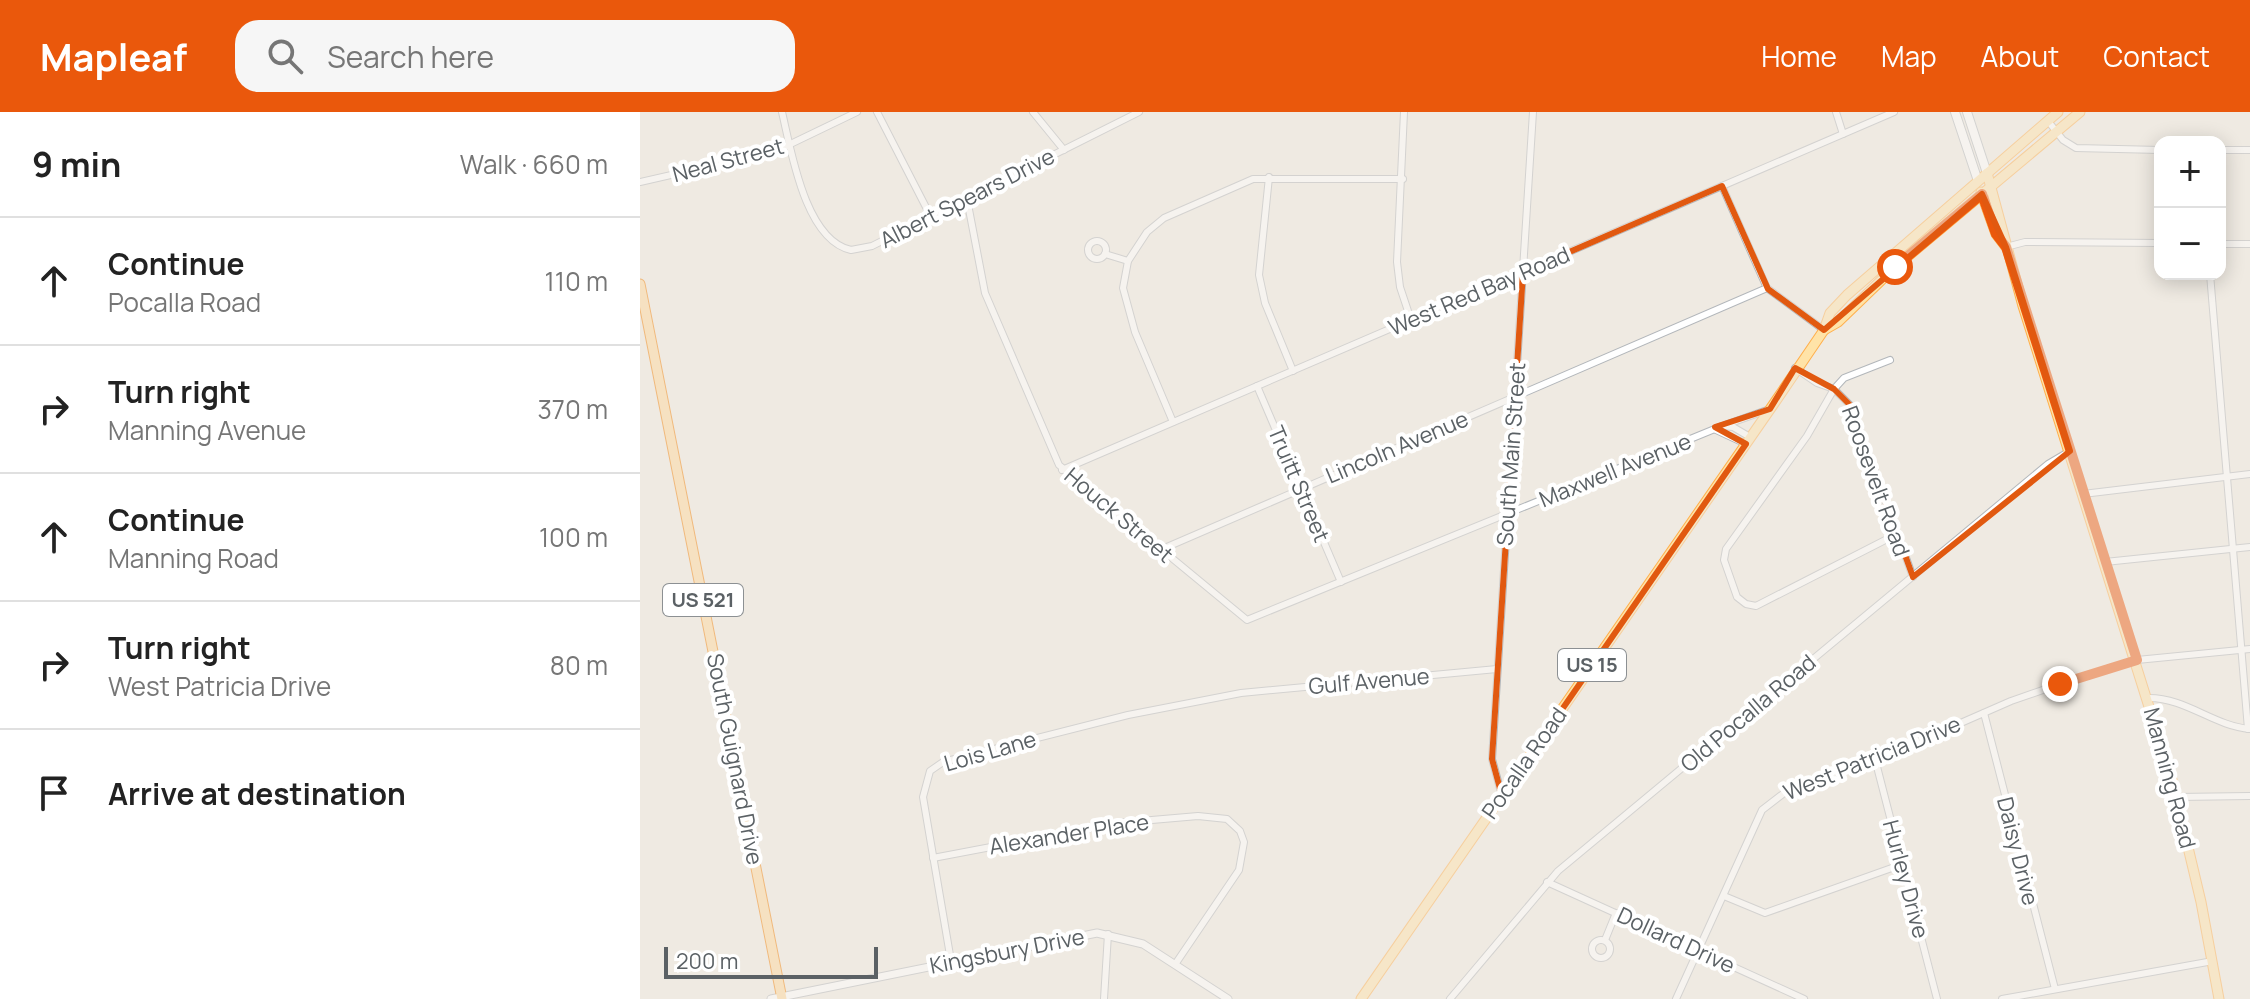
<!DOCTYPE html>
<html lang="en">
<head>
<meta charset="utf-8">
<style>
	body { margin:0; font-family:Manrope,sans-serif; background:#f6f6f6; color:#222 }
	.controls { position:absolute; right:24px; top:24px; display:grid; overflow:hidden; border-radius:16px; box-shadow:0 4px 20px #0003 }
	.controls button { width:72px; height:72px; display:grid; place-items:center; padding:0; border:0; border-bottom:2px solid #e0e0e0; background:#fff; color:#222; font:40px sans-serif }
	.scale { position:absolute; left:24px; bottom:20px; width:214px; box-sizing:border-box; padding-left:8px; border:4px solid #5b6165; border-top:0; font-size:22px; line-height:28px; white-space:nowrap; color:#5b6165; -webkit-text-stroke:6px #fff; paint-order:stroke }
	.stop { position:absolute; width:24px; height:24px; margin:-18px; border:6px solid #ea580c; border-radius:50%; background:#fff }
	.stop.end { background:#ea580c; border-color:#fff; box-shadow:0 2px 8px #0008 }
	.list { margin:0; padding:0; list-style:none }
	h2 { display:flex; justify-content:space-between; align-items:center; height:104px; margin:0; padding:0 32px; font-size:34px }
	h2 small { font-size:26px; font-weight:400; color:#767676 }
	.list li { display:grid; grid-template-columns:52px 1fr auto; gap:24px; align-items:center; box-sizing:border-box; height:128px; padding:0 32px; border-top:2px solid #e0e0e0 }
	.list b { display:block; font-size:30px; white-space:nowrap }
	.list p { margin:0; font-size:26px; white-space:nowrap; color:#767676 }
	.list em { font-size:26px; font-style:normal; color:#767676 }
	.icon { flex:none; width:44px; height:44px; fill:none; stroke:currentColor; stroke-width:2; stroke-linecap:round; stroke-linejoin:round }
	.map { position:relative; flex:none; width:1610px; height:887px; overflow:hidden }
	header { display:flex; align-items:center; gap:48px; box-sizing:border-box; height:112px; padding:0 40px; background:#ea580c; color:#fff }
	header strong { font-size:38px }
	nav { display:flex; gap:44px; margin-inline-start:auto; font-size:28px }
	.search { width:560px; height:72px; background:#f6f6f6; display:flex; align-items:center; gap:20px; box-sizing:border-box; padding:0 28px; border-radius:24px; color:#767676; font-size:30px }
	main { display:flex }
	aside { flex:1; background:#fff }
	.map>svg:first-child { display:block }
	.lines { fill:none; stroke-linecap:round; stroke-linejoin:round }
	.minor-casing { stroke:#b3b7bb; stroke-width:8 }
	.tertiary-casing { stroke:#b3b7bb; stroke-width:9 }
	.secondary-casing { stroke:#b2b8bc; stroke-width:10 }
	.primary-casing { stroke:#ffaf4c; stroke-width:11 }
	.trunk-casing { stroke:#f27f00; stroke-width:11 }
	.minor { stroke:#fff; stroke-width:6 }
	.tertiary { stroke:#fff; stroke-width:7 }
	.secondary { stroke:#fff; stroke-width:8 }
	.primary { stroke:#ffe3a8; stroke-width:9 }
	.trunk { stroke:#ffd899; stroke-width:9 }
	.route { stroke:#ea580c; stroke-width:10 }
	.marked { fill:none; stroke:#e15910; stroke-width:6; stroke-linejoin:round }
	.labels { text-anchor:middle; stroke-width:8; stroke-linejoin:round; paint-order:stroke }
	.shield { fill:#fff; stroke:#8c9093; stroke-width:2 }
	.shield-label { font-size:20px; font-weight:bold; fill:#5b6165 }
	.street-label { font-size:22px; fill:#5b6165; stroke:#fff }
</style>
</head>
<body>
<header>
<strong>Mapleaf</strong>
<div class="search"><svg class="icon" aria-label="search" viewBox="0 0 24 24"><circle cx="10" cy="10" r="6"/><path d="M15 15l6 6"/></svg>Search here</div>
<nav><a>Home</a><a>Map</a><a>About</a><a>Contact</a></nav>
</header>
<main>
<aside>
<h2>9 min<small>Walk · 660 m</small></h2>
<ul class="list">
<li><svg class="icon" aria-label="ahead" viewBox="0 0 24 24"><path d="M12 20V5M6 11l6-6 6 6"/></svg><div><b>Continue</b><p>Pocalla Road</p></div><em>110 m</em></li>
<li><svg class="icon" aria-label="right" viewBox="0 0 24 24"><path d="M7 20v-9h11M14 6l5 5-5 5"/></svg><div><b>Turn right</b><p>Manning Avenue</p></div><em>370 m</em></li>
<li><svg class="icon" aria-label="ahead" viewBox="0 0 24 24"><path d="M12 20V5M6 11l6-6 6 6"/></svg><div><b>Continue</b><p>Manning Road</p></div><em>100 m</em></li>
<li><svg class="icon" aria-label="right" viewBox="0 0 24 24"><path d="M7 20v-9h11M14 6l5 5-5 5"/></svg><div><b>Turn right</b><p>West Patricia Drive</p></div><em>80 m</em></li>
<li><svg class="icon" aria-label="arrive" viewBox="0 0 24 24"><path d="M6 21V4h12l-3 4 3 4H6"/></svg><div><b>Arrive at destination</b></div></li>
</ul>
</aside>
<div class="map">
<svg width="1610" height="887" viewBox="0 0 1610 887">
	<rect width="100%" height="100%" fill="#efeae2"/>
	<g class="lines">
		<g class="minor-casing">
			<g id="minor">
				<path d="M142,0C151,38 165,128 211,138L232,134L499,0"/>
				<polyline points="237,0 291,105"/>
				<polyline points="393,0 424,38"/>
				<polyline points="764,0 757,150 760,175 771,208"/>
				<polyline points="1196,0 1203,22"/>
				<polyline points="1408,9 1423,28 1436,36 1520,38"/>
				<polyline points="1580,38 1610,38"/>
				<polyline points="629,65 619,163 625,191 653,259"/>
				<polyline points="0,70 136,39 217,0"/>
				<polyline points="1082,74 1127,176 1184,218"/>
				<polyline points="327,87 345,181 419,353 607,508 1082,314 1093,315 1110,325"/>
				<circle cx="457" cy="138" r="9"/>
				<polyline points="1580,132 1610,132"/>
				<polyline points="1366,135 1385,130 1520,131"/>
				<polyline points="465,142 488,149"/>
				<polyline points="1570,162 1608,617"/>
				<polyline points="1155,256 1177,271 1194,277 1204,266 1250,248"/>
				<polyline points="617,274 701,470"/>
				<polyline points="533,310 495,220 483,176 488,149 507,120 524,106 613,67 763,67"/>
				<polyline points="1085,313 1130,297"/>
				<polyline points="1076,318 1106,332"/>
				<polyline points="422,358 1254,0"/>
				<polyline points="1443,382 1610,362"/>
				<polyline points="1255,423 1116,494 1106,492 1097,485 1084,448 1086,437 1167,324 1194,277 1211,294 1273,465"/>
				<polyline points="520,438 1127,176"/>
				<polyline points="1465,450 1610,435"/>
				<path d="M1509,586C1546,586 1574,614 1610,617"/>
				<polyline points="1344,601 1415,877"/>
				<polyline points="1235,647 1297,887"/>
				<polyline points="862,684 852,647 893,0"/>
				<polyline points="1537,685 1610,684"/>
				<polyline points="293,746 477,711 558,704 587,707 600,719 604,730 599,758 536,851"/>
				<polyline points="907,770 1164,887"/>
				<polyline points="1084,784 1125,801 1263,752"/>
				<circle cx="961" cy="837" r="9"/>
				<polyline points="965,828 976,801"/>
				<polyline points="311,849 283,685 290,659 303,650 488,603 601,581 857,557"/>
				<polyline points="464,887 468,822"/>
				<polyline points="810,887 918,759 1408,352 1430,339"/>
				<polyline points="1036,887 1122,698 1148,678 1259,638 1371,589 1420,572 1497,548 1610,537"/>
				<polyline points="1362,887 1573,849"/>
			</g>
		</g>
		<g class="tertiary-casing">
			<polyline id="tertiary" points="131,887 457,821 503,832 588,887"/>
		</g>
		<g class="secondary-casing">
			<g id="secondary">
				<polyline points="1315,0 1338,69"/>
				<polyline points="1327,0 1347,61"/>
			</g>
		</g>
		<g class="primary-casing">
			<g id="primary">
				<polyline points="1347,61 1383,194 1532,668 1561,790 1579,887"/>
				<polyline points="1341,80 1356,122 1366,135"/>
				<polyline points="1184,218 1198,210 1255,155 1440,0"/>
				<polyline points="721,887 1133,293 1184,218 1190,201 1207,183 1418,0"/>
			</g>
		</g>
		<g class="trunk-casing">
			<polyline id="trunk" points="0,172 142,887"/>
		</g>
		<use href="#minor" class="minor"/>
		<use href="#tertiary" class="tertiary"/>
		<use href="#secondary" class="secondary"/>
		<use href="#primary" class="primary"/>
		<use href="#trunk" class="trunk"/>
	</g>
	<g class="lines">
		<polyline class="route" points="1255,155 1342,82 1356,122 1366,135 1497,548 1420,572"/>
	</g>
	<path d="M0 0H1610V887H0ZM1082,74L1128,177L1184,218L1342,82L1366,135L1430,339L1273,465L1211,294L1194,277L1155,256L1130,297L1075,315L1106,332L862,684L852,647L883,160Z" fill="#efeae2" fill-opacity=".55" fill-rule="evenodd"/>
	<path class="marked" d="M1082,74L1128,177L1184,218L1342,82L1366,135L1430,339L1273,465L1211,294L1194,277L1155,256L1130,297L1075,315L1106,332L862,684L852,647L883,160Z"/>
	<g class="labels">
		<g class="shield">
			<rect x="23" y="472" width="80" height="32" rx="6"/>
			<rect x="918" y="537" width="68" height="32" rx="6"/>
		</g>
		<g class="shield-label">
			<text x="63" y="495">US 521</text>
			<text x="952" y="560">US 15</text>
		</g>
		<g class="street-label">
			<text transform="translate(88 48) rotate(-15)" y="8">Neal Street</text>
			<text transform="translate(327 86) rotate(-27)" y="8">Albert Spears Drive</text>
			<text transform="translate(839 179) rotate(-23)" y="8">West Red Bay Road</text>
			<text transform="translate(757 335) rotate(-23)" y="8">Lincoln Avenue</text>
			<text transform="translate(871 342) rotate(-86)" y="8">South Main Street</text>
			<text transform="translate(975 358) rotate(-22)" y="8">Maxwell Avenue</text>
			<text transform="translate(1236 369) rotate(70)" y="8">Roosevelt Road</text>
			<text transform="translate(659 372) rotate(67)" y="8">Truitt Street</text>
			<text transform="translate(479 403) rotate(40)" y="8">Houck Street</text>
			<text transform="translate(729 569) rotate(-5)" y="8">Gulf Avenue</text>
			<text transform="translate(1108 601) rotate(-40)" y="8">Old Pocalla Road</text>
			<text transform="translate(350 639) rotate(-16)" y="8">Lois Lane</text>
			<text transform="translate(1232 646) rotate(-22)" y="8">West Patricia Drive</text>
			<text transform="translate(95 647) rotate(79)" y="8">South Guignard Drive</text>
			<text transform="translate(884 651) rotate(-55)" y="8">Pocalla Road</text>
			<text transform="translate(1530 666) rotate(75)" y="8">Manning Road</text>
			<text transform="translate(429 722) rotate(-9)" y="8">Alexander Place</text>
			<text transform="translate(1378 739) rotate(76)" y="8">Daisy Drive</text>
			<text transform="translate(1266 767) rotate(75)" y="8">Hurley Drive</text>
			<text transform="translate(1036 828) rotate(25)" y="8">Dollard Drive</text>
			<text transform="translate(367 839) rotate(-11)" y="8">Kingsbury Drive</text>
		</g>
	</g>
</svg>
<div class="controls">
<button>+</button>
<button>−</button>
</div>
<div class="scale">200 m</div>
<div class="stop" style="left:1255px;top:155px"></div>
<div class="stop end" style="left:1420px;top:572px"></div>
</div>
</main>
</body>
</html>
